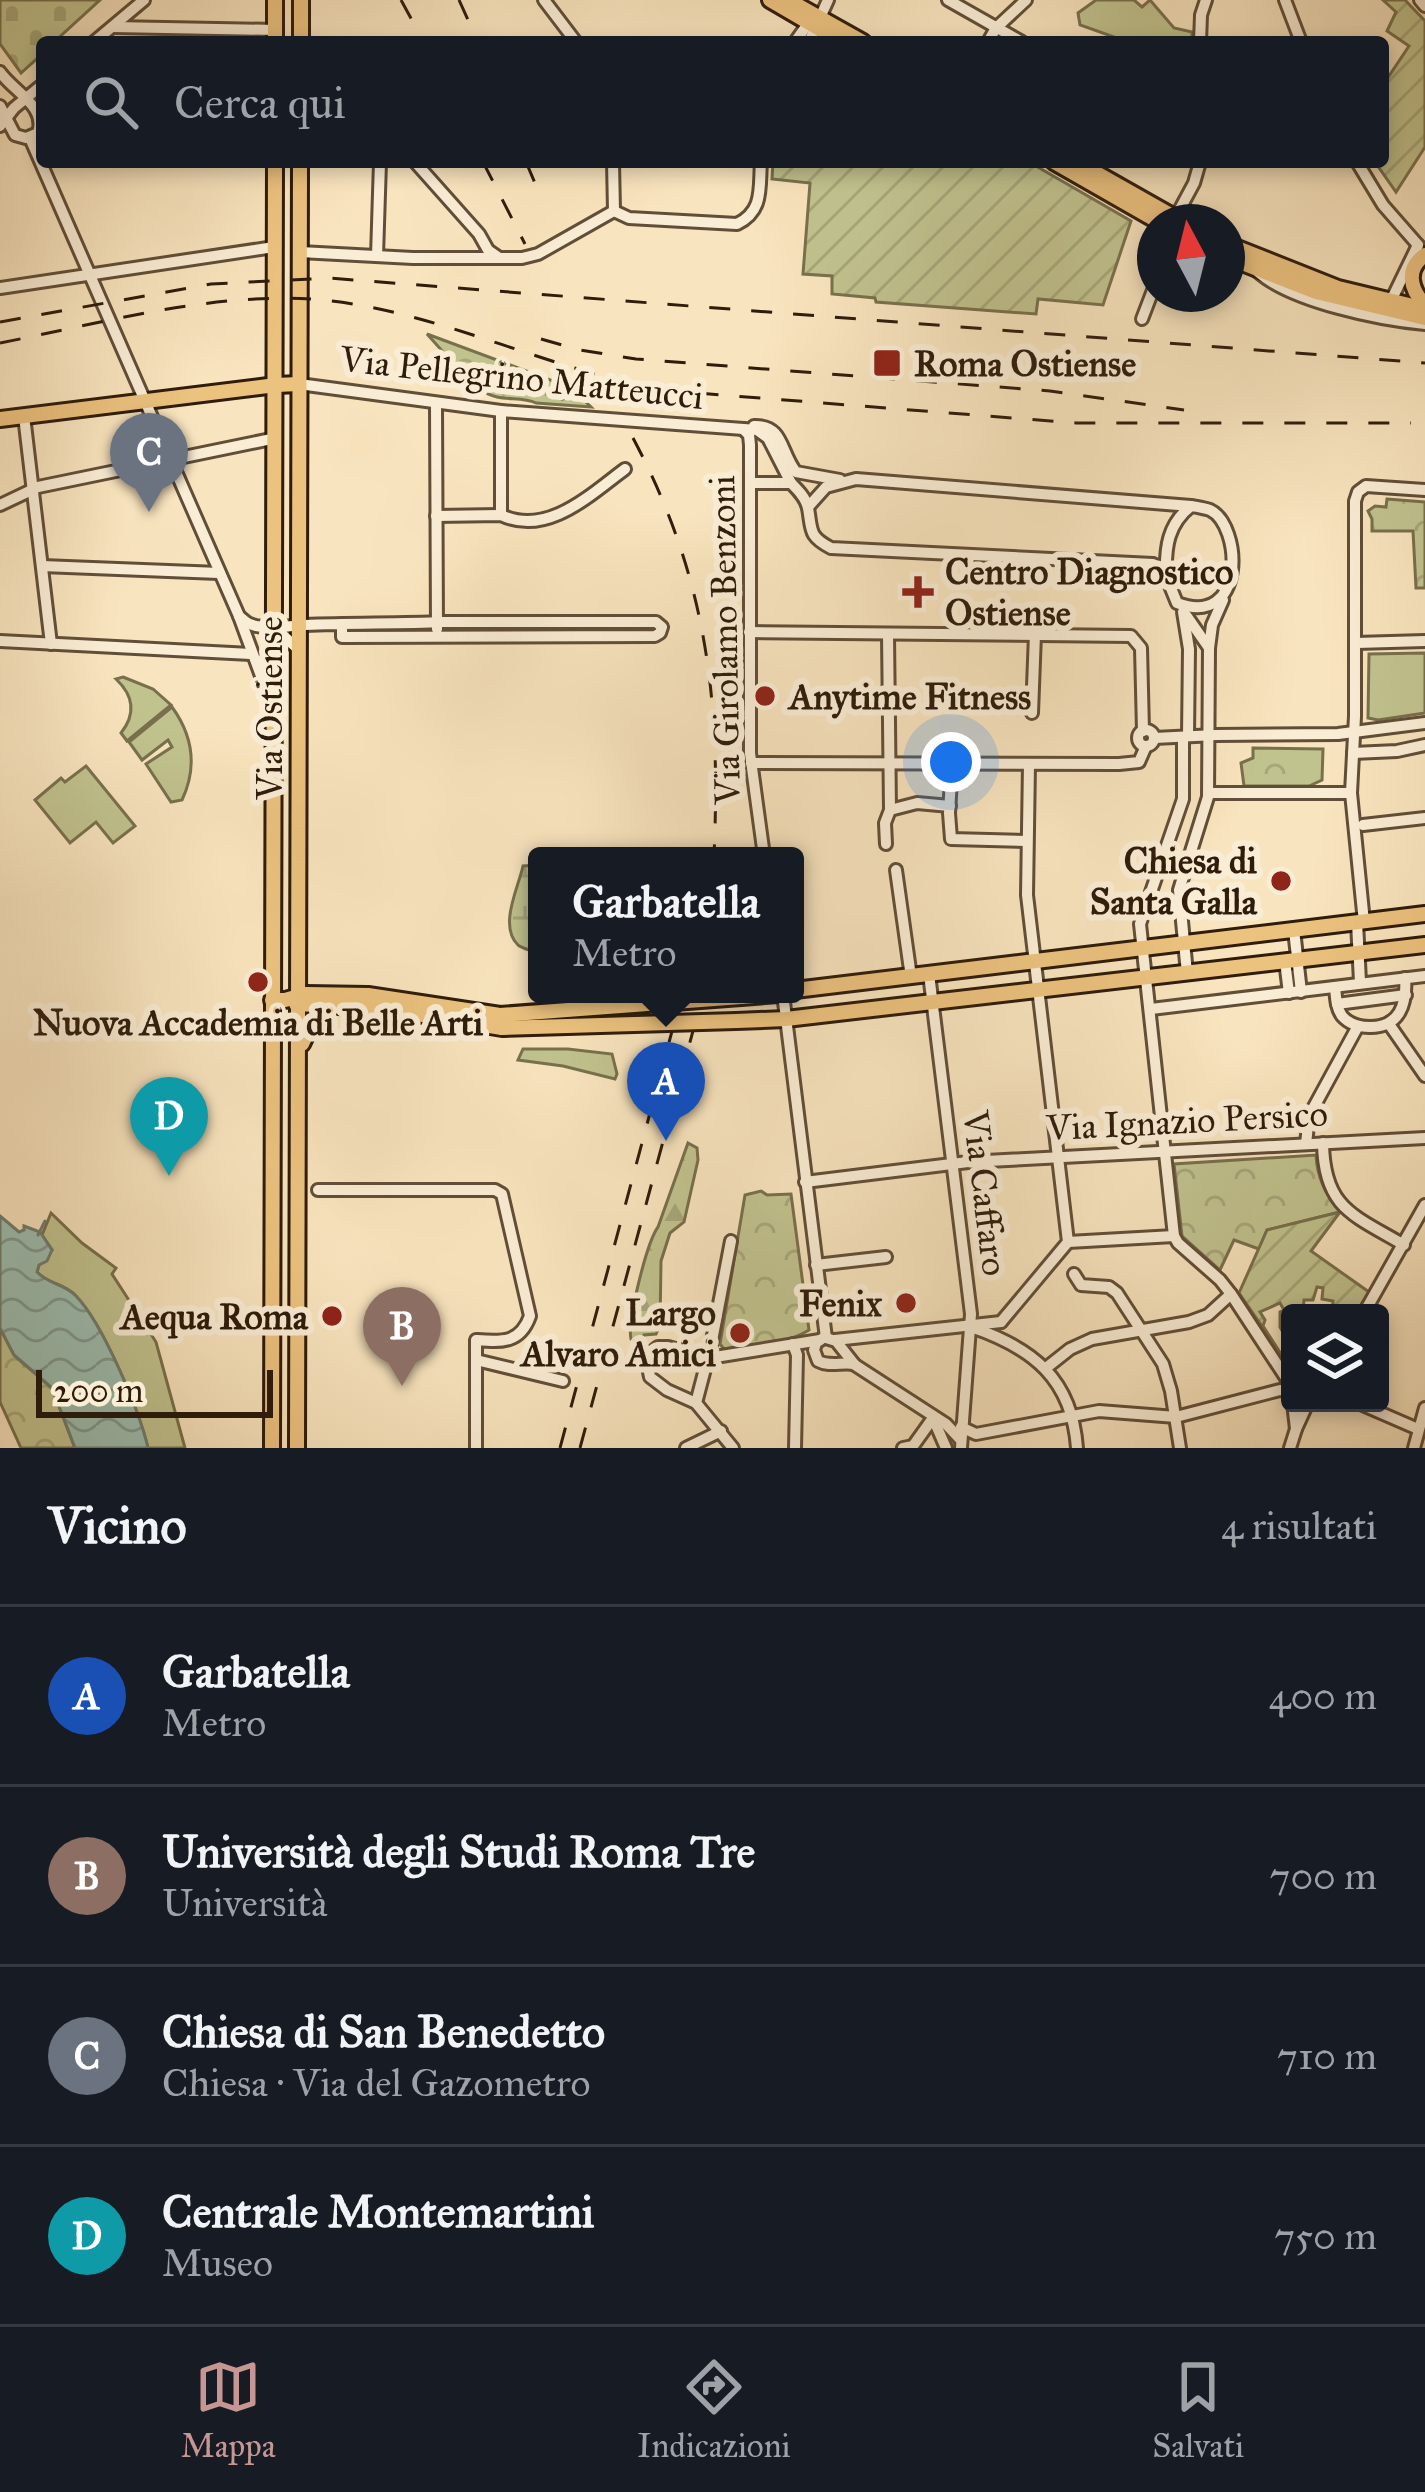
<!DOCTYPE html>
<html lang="it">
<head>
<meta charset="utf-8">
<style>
	body { margin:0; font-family:"IM FELL Great Primer",serif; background:#20242c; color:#f1f3f6 }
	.controls { position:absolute; right:36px; bottom:36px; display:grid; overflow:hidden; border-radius:12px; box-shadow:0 6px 18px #0003 }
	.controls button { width:108px; height:108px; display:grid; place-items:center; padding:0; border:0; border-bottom:3px solid #363941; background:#171b24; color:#f1f3f6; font:60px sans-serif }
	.compass { position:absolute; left:1137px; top:204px; width:108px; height:108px; border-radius:50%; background:#171b24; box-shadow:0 6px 18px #0003; rotate:353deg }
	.scale { position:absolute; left:36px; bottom:30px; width:237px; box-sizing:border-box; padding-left:12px; border:6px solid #2f1c0b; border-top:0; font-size:33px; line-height:42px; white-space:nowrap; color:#2f1c0b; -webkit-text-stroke:9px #faedd5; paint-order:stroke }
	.you { position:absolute; left:951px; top:762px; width:42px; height:42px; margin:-30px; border:9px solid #fff; border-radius:50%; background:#1a73e8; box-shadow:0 0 0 18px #1a73e833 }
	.badge { display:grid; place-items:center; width:78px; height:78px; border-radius:50%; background:#c59692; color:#fff; font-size:39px; font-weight:700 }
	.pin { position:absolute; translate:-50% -99px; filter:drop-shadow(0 3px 6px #0008) }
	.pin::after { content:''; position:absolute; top:63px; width:42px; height:36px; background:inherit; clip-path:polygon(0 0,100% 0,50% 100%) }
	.popup { position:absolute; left:528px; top:847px; width:276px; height:156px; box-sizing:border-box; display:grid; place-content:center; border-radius:12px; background:#171b24; filter:drop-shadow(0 3px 9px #0005); font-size:39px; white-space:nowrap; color:#9ea1a6 }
	.popup b { font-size:45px; color:#f1f3f6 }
	.popup::after { content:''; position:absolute; left:50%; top:100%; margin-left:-24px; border:24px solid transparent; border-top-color:#171b24 }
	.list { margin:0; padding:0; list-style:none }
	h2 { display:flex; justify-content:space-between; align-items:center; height:156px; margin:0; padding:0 48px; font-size:51px }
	h2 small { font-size:39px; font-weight:400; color:#9ea1a6 }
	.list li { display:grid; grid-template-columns:78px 1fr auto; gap:36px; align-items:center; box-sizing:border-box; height:180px; padding:0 48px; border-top:3px solid #363941 }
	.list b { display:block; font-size:45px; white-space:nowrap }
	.list p { margin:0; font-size:39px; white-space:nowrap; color:#9ea1a6 }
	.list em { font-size:39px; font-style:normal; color:#9ea1a6 }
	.icon { flex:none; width:66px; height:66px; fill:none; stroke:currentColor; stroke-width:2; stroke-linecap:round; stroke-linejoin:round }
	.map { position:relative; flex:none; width:1425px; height:1448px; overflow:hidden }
	.search { position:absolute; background:#171b24; box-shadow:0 6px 18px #0003; left:36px; right:36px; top:36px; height:132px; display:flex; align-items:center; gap:30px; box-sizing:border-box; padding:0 42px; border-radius:12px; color:#9ea1a6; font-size:45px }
	.sheet { height:876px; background:#171b24 }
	nav { display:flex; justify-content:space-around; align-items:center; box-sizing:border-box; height:168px; border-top:3px solid #363941; background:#171b24; font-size:33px; color:#9ea1a6 }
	nav a { display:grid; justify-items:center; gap:6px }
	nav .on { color:#c59692 }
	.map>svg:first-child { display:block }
	.grass { fill:#c1c38f; stroke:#78704d; stroke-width:3 }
	.forest { fill:url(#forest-firs); stroke:#78704d; stroke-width:3 }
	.wetland { fill:url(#wetland-marsh); stroke:#78704d; stroke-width:3 }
	.cemetery { fill:url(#cemetery-stones); stroke:#78704d; stroke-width:3 }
	.park { fill:url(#park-crowns); stroke:#78704d; stroke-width:3 }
	.garden { fill:url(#garden-furrows); stroke:#78704d; stroke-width:3 }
	.water { fill:url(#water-waves); stroke:#717e6f; stroke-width:3 }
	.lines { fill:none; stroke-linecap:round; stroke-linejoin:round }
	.stream { stroke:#717e6f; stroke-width:3 }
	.minor-casing { stroke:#614e38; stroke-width:16 }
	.major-casing { stroke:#2f1c0b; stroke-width:20 }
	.minor { stroke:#faedd5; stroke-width:10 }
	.major { stroke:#ecc27f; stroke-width:14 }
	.rail { stroke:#2f1c0b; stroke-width:3; stroke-dasharray:21 21; stroke-linecap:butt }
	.major-bridge-casing { stroke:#2f1c0b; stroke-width:20; stroke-linecap:butt }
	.major-bridge { stroke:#ecc27f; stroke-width:14 }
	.poi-dot { fill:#8f2418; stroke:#faedd5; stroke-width:4.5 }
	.labels { text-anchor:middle; stroke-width:12; stroke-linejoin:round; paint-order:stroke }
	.poi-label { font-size:36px; font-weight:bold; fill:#2f1c0b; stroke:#faedd5; text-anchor:end }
	.street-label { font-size:36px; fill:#2f1c0b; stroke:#faedd5 }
</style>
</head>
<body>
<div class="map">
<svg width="1425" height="1448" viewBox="0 0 1425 1448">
	<defs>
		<pattern id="forest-firs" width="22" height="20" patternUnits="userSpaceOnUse" patternTransform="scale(3)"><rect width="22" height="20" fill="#c1c38f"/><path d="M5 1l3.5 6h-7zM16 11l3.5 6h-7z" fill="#a6a77a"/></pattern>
		<pattern id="wetland-marsh" width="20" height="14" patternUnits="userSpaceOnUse" patternTransform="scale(3)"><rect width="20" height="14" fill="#c1c38f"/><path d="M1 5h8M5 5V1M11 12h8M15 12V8" fill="none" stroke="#a6a77a"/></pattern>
		<pattern id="cemetery-stones" width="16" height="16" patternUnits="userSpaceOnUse" patternTransform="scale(3)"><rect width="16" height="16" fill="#c1c38f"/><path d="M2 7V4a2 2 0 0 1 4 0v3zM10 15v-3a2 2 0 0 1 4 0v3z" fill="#a6a77a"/></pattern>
		<pattern id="park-crowns" width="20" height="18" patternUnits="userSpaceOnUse" patternTransform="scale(3)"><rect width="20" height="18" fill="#c1c38f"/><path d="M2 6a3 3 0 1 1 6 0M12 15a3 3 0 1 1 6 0" fill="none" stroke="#a6a77a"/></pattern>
		<pattern id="garden-furrows" width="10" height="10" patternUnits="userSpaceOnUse" patternTransform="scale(3)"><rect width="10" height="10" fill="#c1c38f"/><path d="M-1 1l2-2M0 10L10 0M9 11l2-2" fill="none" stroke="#a6a77a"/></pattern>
		<pattern id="water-waves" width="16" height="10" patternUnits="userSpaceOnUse" patternTransform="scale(3)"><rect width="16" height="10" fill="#9dbfb2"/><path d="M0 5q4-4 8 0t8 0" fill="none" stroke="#809a8f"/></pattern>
	</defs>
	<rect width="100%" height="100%" fill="#f8e4be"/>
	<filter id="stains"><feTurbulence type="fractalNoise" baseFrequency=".00167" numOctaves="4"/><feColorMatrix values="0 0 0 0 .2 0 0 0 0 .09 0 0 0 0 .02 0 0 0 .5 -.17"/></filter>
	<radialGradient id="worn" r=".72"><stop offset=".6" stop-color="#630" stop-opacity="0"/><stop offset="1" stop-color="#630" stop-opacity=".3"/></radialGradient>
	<g class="grass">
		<polygon points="1096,0 1134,0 1142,7 1150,0 1174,28 1192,32 1192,42 1128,42 1080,25 1078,13"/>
		<polygon points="1425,653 1425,713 1378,720 1368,718 1369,654"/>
		<path d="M123,677L153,689L171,705L127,741L121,733C136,714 134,696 116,679Z"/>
		<path d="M172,707C193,736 197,768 182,800L171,802L146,764L172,747L168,740L142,760L129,742Z"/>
		<polygon points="86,766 135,826 113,843 96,822 70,843 35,800 61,778 65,782"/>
		<polygon points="523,1049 568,1049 612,1054 617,1074 615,1079 563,1066 518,1060"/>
		<path d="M51,1213L82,1243L116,1268L112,1274L156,1342L185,1448H148C139,1410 103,1324 76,1296C64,1283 49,1285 37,1272L39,1265L52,1250L42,1235Z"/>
	</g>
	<path class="forest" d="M688,1143L697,1148L698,1160L684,1222L670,1233L661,1261L660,1325L656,1334L644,1335L641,1342L631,1339C627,1321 647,1242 658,1227Z"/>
	<path class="wetland" d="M537,865V953C531,950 523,949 518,945C498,926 519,886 523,866Z"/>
	<polygon class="cemetery" points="0,0 100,0 54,42 42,42 42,54 21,73 0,44"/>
	<g class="park">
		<path d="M427,334L556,382L558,393L562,399L580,396L591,407L536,403C524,397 511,400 497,397C484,394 475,385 460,383L445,354Z"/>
		<polygon points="1387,499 1425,502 1425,588 1416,588 1413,531 1372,531 1372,519 1368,511 1375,506 1386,507"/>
		<polygon points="1253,748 1323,749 1322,780 1309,786 1244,786 1241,763 1253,758"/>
		<path d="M1316,1155C1317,1177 1326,1196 1340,1212L1267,1230L1259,1249L1234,1240L1220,1270L1182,1236L1174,1164Z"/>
		<path d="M761,1191L767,1195L791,1194L809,1330C786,1345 751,1344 724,1349L720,1344L745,1195Z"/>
		<polygon points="0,1328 14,1355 52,1388 75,1448 21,1448 0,1402"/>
	</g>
	<g class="garden">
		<polygon points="1383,0 1405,0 1425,21 1425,147 1396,192 1375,162 1383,162 1383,85 1409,46 1387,31 1396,12"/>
		<polygon points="773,162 1029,162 1131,221 1103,305 1038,299 1036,314 876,302 875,298 832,294 832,276 803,274 810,183 772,179"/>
		<polygon points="1340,1212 1311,1251 1369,1292 1356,1313 1332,1313 1333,1301 1322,1299 1323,1288 1317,1287 1313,1300 1304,1300 1303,1310 1309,1313 1290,1313 1288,1341 1280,1327 1280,1312 1284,1310 1280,1303 1260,1312 1265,1320 1263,1326 1281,1354 1290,1355 1290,1367 1239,1293 1267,1230"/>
	</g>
	<path class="water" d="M0,1216L19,1232L24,1230V1226L40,1232L52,1250L47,1261L39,1265L37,1272C49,1285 64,1283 76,1296C103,1324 139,1410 148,1448H75L52,1388L14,1355L0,1328Z"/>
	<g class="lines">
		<polyline class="stream" points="38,1235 45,1221"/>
		<g class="minor-casing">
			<g id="minor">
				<polyline points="544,0 576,42"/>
				<polyline points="948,0 1022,42"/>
				<polyline points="1285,0 1301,42"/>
				<polyline points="1420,0 1425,6"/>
				<polyline points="113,27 275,30"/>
				<polyline points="94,42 144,0"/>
				<polyline points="795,42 810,21"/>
				<polyline points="809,42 828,0"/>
				<polyline points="988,42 996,28 1026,0"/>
				<polyline points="1200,42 1201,15 1206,0"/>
				<path d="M0,72C14,92 47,106 38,133L26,138L15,135L0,106"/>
				<polyline points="0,126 14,108 42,85"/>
				<polyline points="30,138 239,616 271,703"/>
				<polyline points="415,162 479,234 488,250 498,257"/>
				<polyline points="613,162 614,211"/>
				<polyline points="1357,162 1383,205 1418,245"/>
				<path d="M614,211L629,218L737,224C764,211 759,188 761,162"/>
				<polyline points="1173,222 1194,183 1200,162"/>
				<polyline points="300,252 413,258 522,258 538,254 614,211"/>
				<polyline points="377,256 380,162"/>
				<path d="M1258,272C1292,302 1380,320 1425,324"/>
				<polyline points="0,288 274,247"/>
				<polyline points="1388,307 1418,245"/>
				<polyline points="1142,319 1155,285"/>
				<polyline points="299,384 501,411 757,430 768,438 791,483"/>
				<polyline points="436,404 437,629"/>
				<polyline points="24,416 51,644"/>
				<path d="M754,426C784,425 780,452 796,472L840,480"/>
				<polyline points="743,429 749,435 750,445 750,753 764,856"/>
				<path d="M750,483H791C798,490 806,498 808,508C812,530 808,536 831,548L1153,564L1164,571L1177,603C1247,629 1242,525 1210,510C1208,509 1193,506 1191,506C1168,524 1165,547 1166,576"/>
				<polyline points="0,505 38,487 276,438"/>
				<polyline points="808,507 826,487 856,479 1191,506"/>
				<polyline points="501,515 501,411"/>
				<path d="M436,516L501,515C547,537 590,495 625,469"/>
				<polyline points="42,566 219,573"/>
				<polyline points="1183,612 1189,649 1188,736"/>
				<polyline points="1186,615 1209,648"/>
				<path d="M239,616C246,622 247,624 256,626C272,629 289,626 305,625C351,623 397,624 443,622H656L662,627L660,633L655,636L342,637V624"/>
				<polyline points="274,627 300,651"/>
				<polyline points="749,632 1131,636 1141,648 1143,731"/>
				<polyline points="0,641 251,654"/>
				<polyline points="1356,643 1425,641"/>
				<polyline points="1032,713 1035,634"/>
				<circle cx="1146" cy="738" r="8"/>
				<polyline points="1183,737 1183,799 1140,924 1174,1236 1178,1243 1220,1280 1231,1294 1290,1384"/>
				<polyline points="1154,738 1216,735 1338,734 1425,723"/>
				<polyline points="1353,753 1397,751 1425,745"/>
				<polyline points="751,763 1119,764 1139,762 1146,746"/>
				<polyline points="952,763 949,813 951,839 1027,841"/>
				<polyline points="1209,793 1351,793"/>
				<polyline points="890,810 917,803 950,806"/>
				<polyline points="1363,825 1425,818"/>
				<polyline points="886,844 885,823 890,810 888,634"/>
				<polyline points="896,870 911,977"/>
				<polyline points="1357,922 1360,982"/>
				<polyline points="1364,922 1351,793 1355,716 1355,501 1358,492 1366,486 1425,490"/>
				<polyline points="1294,930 1301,992"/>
				<polyline points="1285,961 1289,993"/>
				<polyline points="1187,973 1179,890 1208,797 1209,648 1212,625 1223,600"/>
				<polyline points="929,974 971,1314 961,1448"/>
				<path d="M1335,987C1336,997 1336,1008 1342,1016C1349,1024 1360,1027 1370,1027C1400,1027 1407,1004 1405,978"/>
				<polyline points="783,994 826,1338"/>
				<polyline points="1337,1004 1406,995"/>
				<polyline points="1151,1009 1425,976"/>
				<polyline points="1389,1024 1425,1076"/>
				<path d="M1323,1143C1324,1208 1353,1215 1404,1245"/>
				<polyline points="1306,1144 1309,1116 1358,1026"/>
				<polyline points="805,1182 968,1162 1425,1138"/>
				<path d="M318,1190H495L502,1194L530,1316C520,1344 501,1342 476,1340V1448"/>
				<polyline points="1068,1242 1174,1236"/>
				<polyline points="816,1265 886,1257"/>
				<polyline points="1074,1274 1081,1285 1109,1287 1117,1293 1163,1364 1171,1391 1180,1448"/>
				<polyline points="1364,1313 1425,1205"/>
				<polyline points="1001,1322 1068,1242 1027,895 1029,764"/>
				<path d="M971,1327C1033,1348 1072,1379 1077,1448"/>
				<path d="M823,1338L816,1343L814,1350L818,1361C829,1367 842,1362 854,1364"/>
				<polyline points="826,1338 836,1341 855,1365 946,1424 960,1439"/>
				<polyline points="835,1340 1001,1322"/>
				<polyline points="793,1344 797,1355 795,1448"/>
				<polyline points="476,1360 563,1381"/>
				<polyline points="1046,1368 1070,1349 1092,1339 1189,1322 1208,1315 1231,1294"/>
				<polyline points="696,1403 711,1346 731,1241"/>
				<polyline points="1293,1403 1296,1429"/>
				<polyline points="1358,1403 1418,1429"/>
				<polyline points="933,1418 946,1448"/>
				<polyline points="961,1427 976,1434 1099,1411 1176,1417 1280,1390 1290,1392"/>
				<polyline points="686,1448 721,1431"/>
				<polyline points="733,1448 696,1403 667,1390 650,1377 648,1367 653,1351 658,1347 668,1347 709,1358 820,1340"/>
				<polyline points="903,1448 913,1446 933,1418"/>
				<polyline points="1290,1448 1296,1429 1307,1405"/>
				<polyline points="1414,1448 1425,1408"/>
			</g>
		</g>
		<g class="major-casing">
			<g id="major">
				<polyline points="275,0 275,42"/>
				<polyline points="770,0 842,42"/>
				<polyline points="788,0 863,42"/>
				<polyline points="301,42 301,0"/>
				<polyline points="1054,162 1159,222"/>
				<polyline points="1077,162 1183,222"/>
				<polyline points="1227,244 1338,288 1425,309"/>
				<path d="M1425,255C1405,269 1410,289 1425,305"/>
				<polyline points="1227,257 1316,292 1425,318"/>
				<polyline points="0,419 276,385 299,384"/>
				<polyline points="795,990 1425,914"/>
				<polyline points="741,997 778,994"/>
				<polyline points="272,1000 285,1000 306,994 368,995 500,1015"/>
				<polyline points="296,1004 380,1008 502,1028"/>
				<polyline points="736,1021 786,1019 1425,945"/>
				<polyline points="302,1044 313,1021 331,1006"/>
				<polyline points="272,1448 275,162"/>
				<polyline points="297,1448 300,162"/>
			</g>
		</g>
		<use href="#minor" class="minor"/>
		<use href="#major" class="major"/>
		<g class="rail">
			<polyline points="401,0 424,42"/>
			<polyline points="459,0 478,42"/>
			<polyline points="483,162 525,244"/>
			<polyline points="526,162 538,190"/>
			<polyline points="0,322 211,284 329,278 1425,363"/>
			<polyline points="541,339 580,350 636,359 1050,391 1184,410"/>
			<path d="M0,343C113,321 238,284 353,304C462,322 562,374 671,391L1076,423H1411"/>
			<path d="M633,438C707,578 721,699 714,856"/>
			<polyline points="560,1448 682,994"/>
			<polyline points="580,1448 703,994"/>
		</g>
		<g class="major-bridge-casing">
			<g id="major-bridge">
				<polyline points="500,1015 741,997"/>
				<polyline points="502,1028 736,1021"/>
			</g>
		</g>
		<use href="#major-bridge" class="major-bridge"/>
	</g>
	<g class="poi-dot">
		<rect x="872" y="348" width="30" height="30" rx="6"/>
		<path d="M912 574h12v12h12v12h-12v12h-12v-12h-12v-12h12z"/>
		<circle cx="765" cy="696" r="12"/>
		<circle cx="1281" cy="881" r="12"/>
		<circle cx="258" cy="982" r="12"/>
		<circle cx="906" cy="1303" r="12"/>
		<circle cx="332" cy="1316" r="12"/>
		<circle cx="740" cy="1333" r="12"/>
	</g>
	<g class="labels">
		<g class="poi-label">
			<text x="914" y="376" text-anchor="start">Roma Ostiense</text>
			<text x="945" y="584" text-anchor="start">Centro Diagnostico<tspan x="945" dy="41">Ostiense</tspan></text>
			<text x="789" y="709" text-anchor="start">Anytime Fitness</text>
			<text x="1257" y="873">Chiesa di<tspan x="1257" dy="41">Santa Galla</tspan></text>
			<text x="258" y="1035" text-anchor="middle">Nuova Accademia di Belle Arti</text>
			<text x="882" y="1316">Fenix</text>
			<text x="716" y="1325">Largo<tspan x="716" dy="41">Alvaro Amici</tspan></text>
			<text x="308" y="1329">Aequa Roma</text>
		</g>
		<g class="street-label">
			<text transform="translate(522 377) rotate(6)" y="13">Via Pellegrino Matteucci</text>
			<text transform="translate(724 640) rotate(-91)" y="13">Via Girolamo Benzoni</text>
			<text transform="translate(269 708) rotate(-90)" y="13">Via Ostiense</text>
			<text transform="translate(1187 1120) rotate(-3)" y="13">Via Ignazio Persico</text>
			<text transform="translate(986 1193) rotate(83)" y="13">Via Caffaro</text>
		</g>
	</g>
	<rect width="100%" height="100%" filter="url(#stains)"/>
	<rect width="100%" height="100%" fill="url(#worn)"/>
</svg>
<div class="controls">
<button><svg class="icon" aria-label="layers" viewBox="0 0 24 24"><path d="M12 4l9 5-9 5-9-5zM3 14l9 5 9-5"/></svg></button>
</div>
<svg class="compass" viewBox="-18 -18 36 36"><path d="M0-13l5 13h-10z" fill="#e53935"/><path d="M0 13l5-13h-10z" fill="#9ea1a6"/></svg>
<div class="scale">200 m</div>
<div class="you"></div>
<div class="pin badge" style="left:666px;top:1141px;background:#1a4fb4">A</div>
<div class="popup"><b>Garbatella</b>Metro</div>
<div class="pin badge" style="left:402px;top:1386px;background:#8d6e63">B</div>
<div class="pin badge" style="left:149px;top:512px;background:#6b7280">C</div>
<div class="pin badge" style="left:169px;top:1176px;background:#0f9aa8">D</div>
<div class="search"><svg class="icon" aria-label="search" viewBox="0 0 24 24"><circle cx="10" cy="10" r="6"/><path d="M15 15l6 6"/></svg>Cerca qui</div>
</div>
<section class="sheet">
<h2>Vicino<small>4 risultati</small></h2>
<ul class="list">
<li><span class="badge" style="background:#1a4fb4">A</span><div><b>Garbatella</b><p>Metro</p></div><em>400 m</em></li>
<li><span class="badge" style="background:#8d6e63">B</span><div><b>Università degli Studi Roma Tre</b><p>Università</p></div><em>700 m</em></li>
<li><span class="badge" style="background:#6b7280">C</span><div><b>Chiesa di San Benedetto</b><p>Chiesa · Via del Gazometro</p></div><em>710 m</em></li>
<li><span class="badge" style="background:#0f9aa8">D</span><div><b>Centrale Montemartini</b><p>Museo</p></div><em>750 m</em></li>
</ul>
</section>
<nav>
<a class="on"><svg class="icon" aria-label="map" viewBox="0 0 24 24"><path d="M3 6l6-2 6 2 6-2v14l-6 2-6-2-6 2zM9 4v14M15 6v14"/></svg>Mappa</a>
<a><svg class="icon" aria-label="directions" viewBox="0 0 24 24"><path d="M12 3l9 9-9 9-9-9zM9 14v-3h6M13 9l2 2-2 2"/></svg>Indicazioni</a>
<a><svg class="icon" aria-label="saved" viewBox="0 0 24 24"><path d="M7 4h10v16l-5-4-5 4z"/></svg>Salvati</a>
</nav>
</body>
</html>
